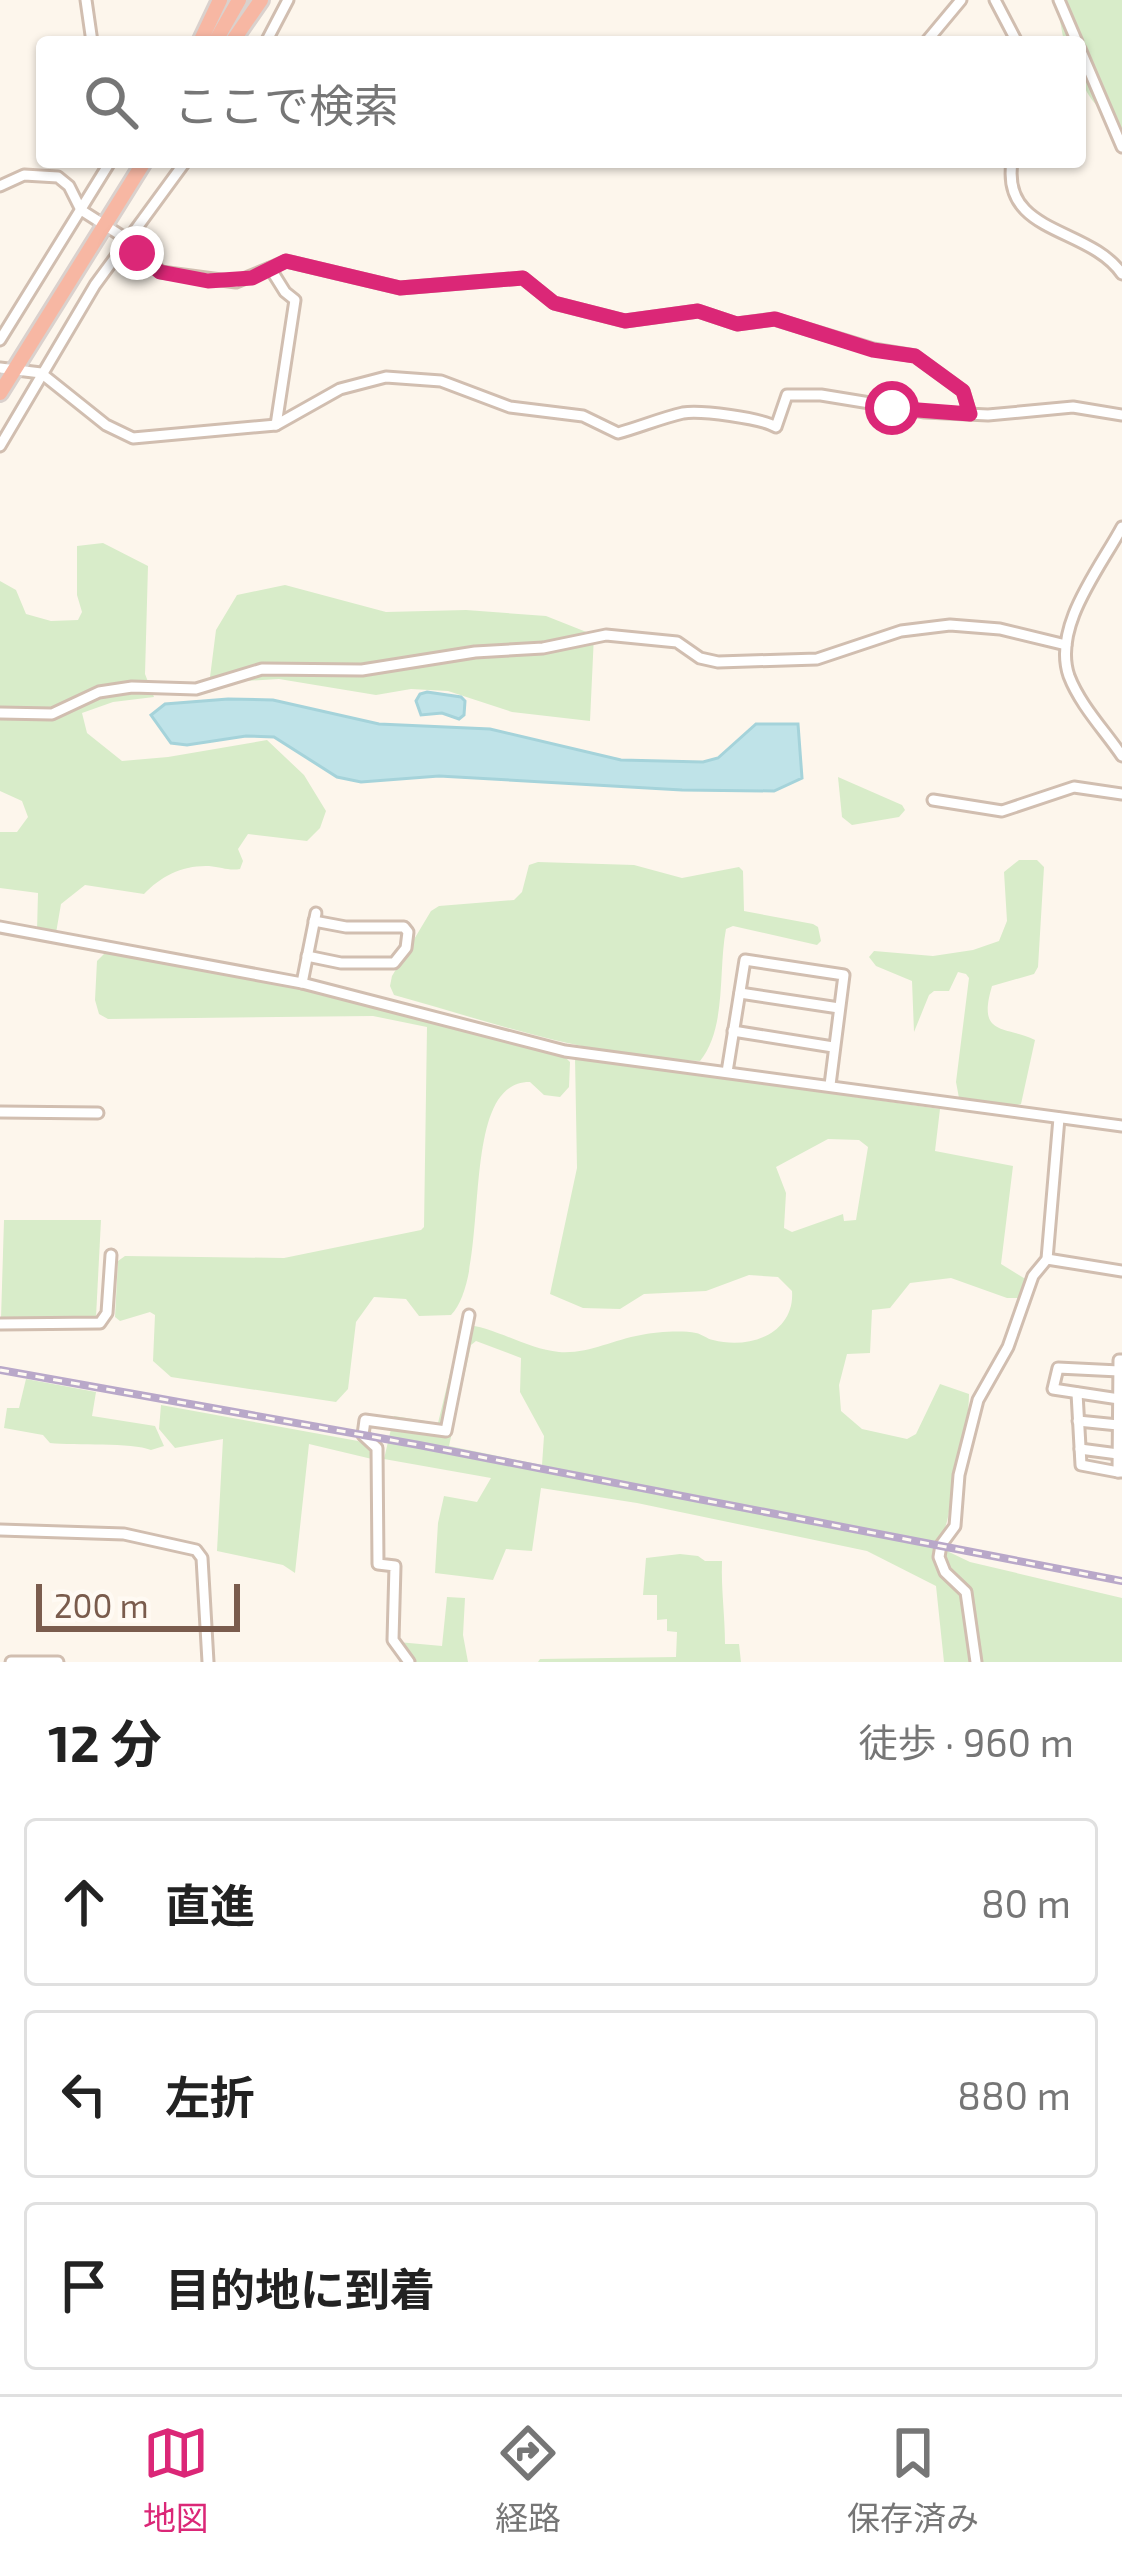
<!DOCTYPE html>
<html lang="ja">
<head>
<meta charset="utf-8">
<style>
	body { margin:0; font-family:"Exo 2","Noto Sans JP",sans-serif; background:#f6f6f6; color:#222 }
	.scale { position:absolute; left:36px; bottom:30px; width:204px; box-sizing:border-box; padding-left:12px; border:6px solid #7a5c4d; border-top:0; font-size:33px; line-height:42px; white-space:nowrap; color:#7a5c4d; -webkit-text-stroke:9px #fffaf3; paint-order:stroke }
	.stop { position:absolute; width:36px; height:36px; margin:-27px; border:9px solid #db2777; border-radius:50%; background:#fff }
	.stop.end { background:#db2777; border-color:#fff; box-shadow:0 3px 12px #0008 }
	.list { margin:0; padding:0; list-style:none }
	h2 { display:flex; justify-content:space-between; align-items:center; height:156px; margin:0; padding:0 48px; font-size:51px }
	h2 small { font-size:39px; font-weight:400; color:#767676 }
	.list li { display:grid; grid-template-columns:78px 1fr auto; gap:36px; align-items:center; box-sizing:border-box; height:168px; margin:0 24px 24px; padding:0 24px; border:3px solid #e0e0e0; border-radius:12px }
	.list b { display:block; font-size:45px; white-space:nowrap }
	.list em { font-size:39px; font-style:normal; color:#767676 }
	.icon { flex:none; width:66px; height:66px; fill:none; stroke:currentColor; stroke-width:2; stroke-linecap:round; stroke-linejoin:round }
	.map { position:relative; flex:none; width:1122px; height:1662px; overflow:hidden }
	.search { position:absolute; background:#fff; box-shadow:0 3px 9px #0004; left:36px; right:36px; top:36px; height:132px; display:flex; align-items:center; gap:30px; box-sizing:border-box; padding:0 42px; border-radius:12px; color:#767676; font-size:45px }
	.sheet { height:732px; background:#fff }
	nav { display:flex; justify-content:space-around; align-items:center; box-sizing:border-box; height:168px; border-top:3px solid #e0e0e0; background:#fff; font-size:33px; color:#767676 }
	nav a { display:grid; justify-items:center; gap:6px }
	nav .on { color:#db2777 }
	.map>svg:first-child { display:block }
	.green { fill:#d8ecc9; fill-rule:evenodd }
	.water { fill:#bfe3e8; stroke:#a5d3da; stroke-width:3 }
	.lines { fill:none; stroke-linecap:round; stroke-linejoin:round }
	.minor-casing { stroke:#d1beb0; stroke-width:15 }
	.highway-casing { stroke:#dad1cd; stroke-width:20 }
	.minor { stroke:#fff; stroke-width:9 }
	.highway { stroke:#f7b7a3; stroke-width:14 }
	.rail-casing { stroke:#b9a8c9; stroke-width:8 }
	.rail { stroke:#fffaf3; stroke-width:3; stroke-dasharray:9; stroke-linecap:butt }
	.route { stroke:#db2777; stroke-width:15 }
</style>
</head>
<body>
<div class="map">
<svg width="1122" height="1662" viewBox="0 0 1122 1662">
	<rect width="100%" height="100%" fill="#fdf6ec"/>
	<g class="green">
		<path d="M1065,0H1122V128C1084,96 1080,91 1080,42H1064L1060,21Z"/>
		<path d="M103,543L148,566L145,674L154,697L113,702L82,713L87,733L122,761L168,757L267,740L304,775L326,811L320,828L307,841L248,834L238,849L243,861L240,869C229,871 221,867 209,866C183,865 161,876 144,894L85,885L61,904L56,933L37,931L38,893L0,888V832H17L28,817L22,801L0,791V581L16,590L26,614L51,621L78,620L82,612L77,595V546Z"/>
		<polygon points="285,585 386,612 466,610 546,616 594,635 590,721 512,712 448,691 411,689 376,695 279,679 245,681 208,693 216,630 237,595"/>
		<polygon points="838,777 902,805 905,810 899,817 852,825 842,817"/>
		<path d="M1019,860H1037L1044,867L1038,967L1034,974L992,986C977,1037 1004,1025 1035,1040L1021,1104L1013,1106L959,1098L956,1082L969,978L966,974L958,972L949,991H934L929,995L914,1032L912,981L876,966L869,957L874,951L933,956L973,950L999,941L1007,921L1004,872Z"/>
		<path d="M538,862L634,865L682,878L739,867L743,871L744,911L813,924L818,927L821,941L817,945L733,926L726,929C718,970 727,1028 700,1061C596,1059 494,1023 394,995L390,986L392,976L431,911L439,906L514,900L522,892L529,865Z"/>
		<path d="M105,953L297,985L563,1055L570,1062L569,1087L560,1097L544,1095L530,1082C455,1081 494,1271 451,1315L419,1316L406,1299L374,1297L356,1322L348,1389L336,1402L171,1377L153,1361L155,1315L150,1312L120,1321L115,1317L118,1261L125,1256L284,1258L421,1230L424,1227L427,1027L373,1016L108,1019L99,1014L95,1000L97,961Z"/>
		<path d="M575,1057L940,1109L935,1151L1013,1166L1001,1264L1027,1280L1021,1298H1007L951,1278L910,1283L890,1308L872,1310L870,1353L847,1354L839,1385L841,1411L862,1429L907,1439L916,1434L940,1384L969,1394C969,1428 956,1456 952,1489C949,1507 950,1518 942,1535L949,1552L970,1562L1122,1598V1662H944L936,1586L867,1551L637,1503L541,1488L532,1551L506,1549L493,1580L435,1573L438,1523L444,1496L477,1502L491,1478L384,1459L394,1416L438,1423L462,1324C496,1327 526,1349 559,1352C589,1354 612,1340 641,1335C656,1332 681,1330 696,1333C702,1334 707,1339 713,1340C750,1350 795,1333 792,1291L778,1277L749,1275L706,1291L644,1294L620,1309L583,1308L550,1294L577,1168ZM828,1139L859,1140L868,1147L856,1220L844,1221L843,1214L792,1232L784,1228L786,1193L776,1167ZM476,1341L521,1358L520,1392L544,1436L542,1465L449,1446L471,1345Z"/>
		<polygon points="4,1220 101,1220 96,1317 1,1319"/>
		<path d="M26,1379L96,1392L92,1416L155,1426L164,1446L151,1450C132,1442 75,1446 50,1443L43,1435L4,1428L7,1408H19Z"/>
		<polygon points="161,1405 358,1441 372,1449 372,1459 309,1444 295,1573 283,1565 217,1551 223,1439 175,1448 159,1429"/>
		<path d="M680,1554L698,1556L705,1561H722C721,1590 725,1615 725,1644H739L741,1662H538L540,1659L676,1657L677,1632L667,1631V1619L657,1620V1595H643L646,1558Z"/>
		<polygon points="447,1597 465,1598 463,1635 468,1662 413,1662 398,1642 442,1646"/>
	</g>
	<g class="water">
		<polygon points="427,692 461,697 465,701 464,715 459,719 442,713 421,715 416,701 420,694"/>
		<polygon points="228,699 273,700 379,724 490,729 621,760 703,762 718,758 756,724 798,724 802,778 774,791 682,790 439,776 361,782 337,777 274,737 246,736 187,745 171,743 151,715 165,704"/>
	</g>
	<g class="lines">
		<g class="minor-casing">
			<g id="minor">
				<polyline points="86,0 92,42"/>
				<polyline points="995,0 1017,42"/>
				<polyline points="1059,0 1077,42"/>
				<polyline points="266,42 288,0"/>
				<polyline points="926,42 961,0"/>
				<polyline points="1080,49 1122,147"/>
				<path d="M1012,162C1001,235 1089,226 1122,274"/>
				<polyline points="0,186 24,175 58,177 69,186 81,210 128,240 161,272 236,282 270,268 285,292 295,300 276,425"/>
				<polyline points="270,268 286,261 400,288 523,278 554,303 625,321 698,311 737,324 774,319 873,349 915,356 963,391 970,414"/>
				<polyline points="0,340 110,162"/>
				<path d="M0,368L41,373L106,425L133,438L276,425L340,389L386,377L441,381L510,407L583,416L618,433C640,427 661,418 683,413C700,410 761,418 776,427L787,395H821L925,412L988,415L1073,407L1122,415"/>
				<polyline points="0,446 95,285 185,162"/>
				<path d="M1122,527C1100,568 1052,627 1069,676C1080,705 1105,731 1122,756"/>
				<polyline points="0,713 52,714 99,692 132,687 196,689 262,669 362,670 475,652 543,648 606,635 677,642 700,658 718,662 817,659 901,631 950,625 1000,629 1066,645"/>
				<polyline points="933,800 1002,811 1074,787 1122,794"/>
				<polyline points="0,927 302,983 565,1051 1122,1126"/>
				<polyline points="307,956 341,963 394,963 406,948 408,932 404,927 346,927 314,921"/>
				<polyline points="302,983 316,913"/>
				<polyline points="740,993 839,1008"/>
				<polyline points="733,1031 833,1047"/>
				<polyline points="727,1072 745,960 844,975 830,1085"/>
				<polyline points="0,1112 98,1113"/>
				<polyline points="1047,1259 1122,1271"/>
				<polyline points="0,1324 100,1323 107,1313 111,1255"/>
				<polyline points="1122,1360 1119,1360 1118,1472 1122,1472"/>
				<polyline points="1077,1393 1081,1465 1118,1472"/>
				<polyline points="1119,1399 1053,1389 1058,1368 1119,1371"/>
				<polyline points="1078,1421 1118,1425"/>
				<polyline points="1080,1449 1118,1454"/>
				<polyline points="0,1530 124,1534 196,1550 202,1558 208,1662"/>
				<polyline points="11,1662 58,1662"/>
				<polyline points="409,1662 393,1640 395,1566 378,1564 377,1448 363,1435 365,1420 446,1431 469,1315"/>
				<polyline points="976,1662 966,1592 945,1572 939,1557 941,1545 955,1526 959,1475 978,1400 1008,1347 1033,1276 1047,1259 1059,1118"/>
			</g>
		</g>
		<g class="highway-casing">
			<g id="highway">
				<polyline points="200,42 220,0"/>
				<polyline points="215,42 239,0"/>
				<polyline points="232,42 261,0"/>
				<polyline points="0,393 144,162"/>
			</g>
		</g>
		<use href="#minor" class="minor"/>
		<use href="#highway" class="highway"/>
		<g class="rail-casing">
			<polyline id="rail" points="0,1370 419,1445 1122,1581"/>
		</g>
		<use href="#rail" class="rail"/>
	</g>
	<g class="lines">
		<polyline class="route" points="137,253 160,272 208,281 252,278 286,261 400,288 523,278 554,303 625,321 698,311 737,324 775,319 873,350 915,356 963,391 970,414 892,408"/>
	</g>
</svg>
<div class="scale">200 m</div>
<div class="stop" style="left:892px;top:408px"></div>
<div class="stop end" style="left:137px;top:253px"></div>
<div class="search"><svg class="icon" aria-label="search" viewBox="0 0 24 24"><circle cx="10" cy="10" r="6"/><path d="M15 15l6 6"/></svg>ここで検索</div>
</div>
<section class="sheet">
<h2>12 分<small>徒歩 · 960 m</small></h2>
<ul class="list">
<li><svg class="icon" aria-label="ahead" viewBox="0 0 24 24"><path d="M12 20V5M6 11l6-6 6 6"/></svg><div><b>直進</b></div><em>80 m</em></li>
<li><svg class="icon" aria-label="left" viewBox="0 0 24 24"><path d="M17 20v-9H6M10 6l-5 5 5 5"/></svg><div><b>左折</b></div><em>880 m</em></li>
<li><svg class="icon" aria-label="arrive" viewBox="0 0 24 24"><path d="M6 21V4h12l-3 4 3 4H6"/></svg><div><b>目的地に到着</b></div></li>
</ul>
</section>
<nav>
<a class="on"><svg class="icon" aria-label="map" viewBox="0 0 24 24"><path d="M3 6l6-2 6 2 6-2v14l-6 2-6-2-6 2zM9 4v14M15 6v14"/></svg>地図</a>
<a><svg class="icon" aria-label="directions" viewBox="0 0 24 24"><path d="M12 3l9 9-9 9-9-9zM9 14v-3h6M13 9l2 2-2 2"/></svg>経路</a>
<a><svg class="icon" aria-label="saved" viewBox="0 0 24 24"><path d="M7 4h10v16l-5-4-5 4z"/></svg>保存済み</a>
</nav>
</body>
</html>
